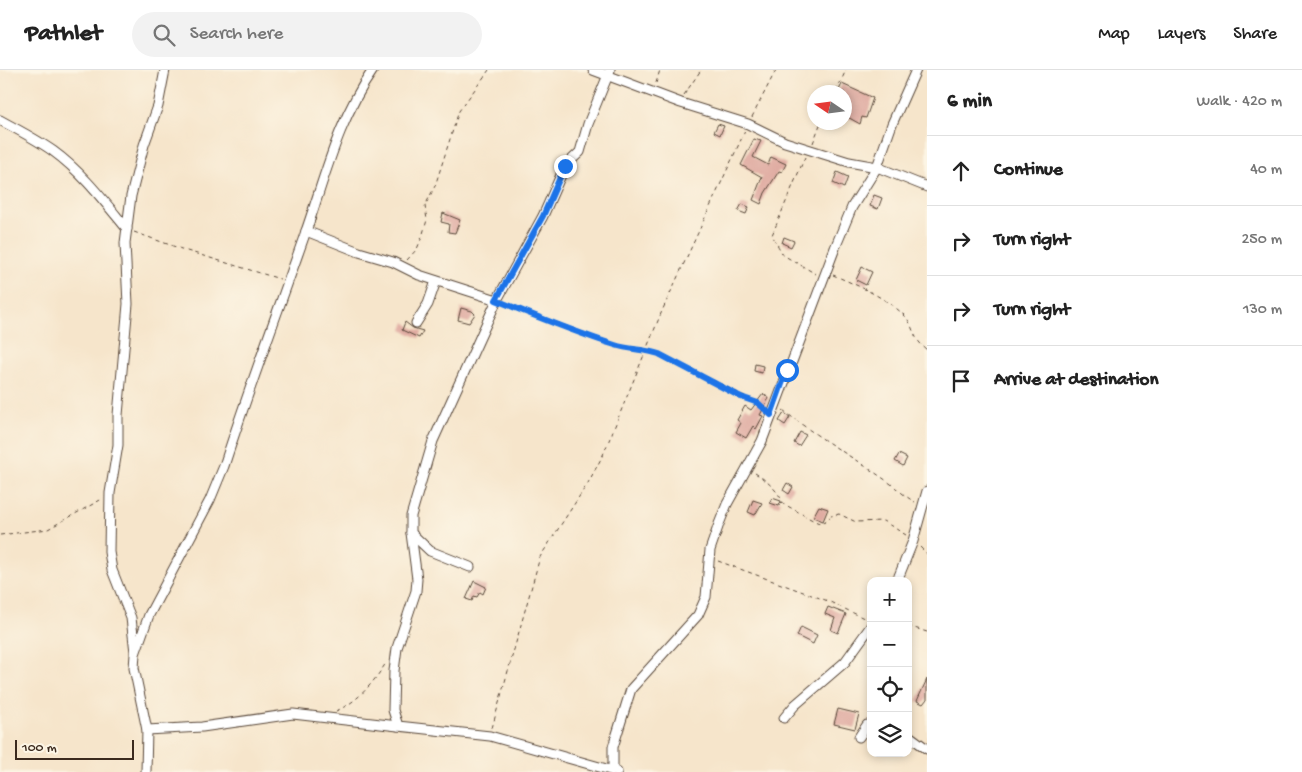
<!DOCTYPE html>
<html lang="en">
<head>
<meta charset="utf-8">
<style>
	body { margin:0; font-family:"Gochi Hand",sans-serif; background:#f2f2f2; color:#222 }
	.controls { position:absolute; right:15px; bottom:15px; display:grid; overflow:hidden; border-radius:10px; box-shadow:0 2px 8px #0003 }
	.controls button { width:45px; height:45px; display:grid; place-items:center; padding:0; border:0; border-bottom:1px solid #e0e0e0; background:#fff; color:#222; font:25px sans-serif }
	.compass { position:absolute; left:807px; top:15px; width:45px; height:45px; border-radius:50%; background:#fff; box-shadow:0 2px 8px #0003; rotate:283deg }
	.scale { position:absolute; left:15px; bottom:12px; width:119px; box-sizing:border-box; padding-left:5px; border:2px solid #3b2a1e; border-top:0; font-size:14px; line-height:18px; white-space:nowrap; color:#3b2a1e; -webkit-text-stroke:4px #fcf5e5; paint-order:stroke }
	.stop { position:absolute; width:15px; height:15px; margin:-11px; border:4px solid #1a73e8; border-radius:50%; background:#fff }
	.stop.end { background:#1a73e8; border-color:#fff; box-shadow:0 1px 5px #0008 }
	.list { margin:0; padding:0; list-style:none }
	h2 { display:flex; justify-content:space-between; align-items:center; height:65px; margin:0; padding:0 20px; font-size:21px }
	h2 small { font-size:16px; font-weight:400; color:#767676 }
	.list li { display:grid; grid-template-columns:32px 1fr auto; gap:15px; align-items:center; box-sizing:border-box; height:70px; padding:0 20px; border-top:1px solid #e0e0e0 }
	.list b { display:block; font-size:19px; white-space:nowrap }
	.list em { font-size:16px; font-style:normal; color:#767676 }
	.icon { flex:none; width:28px; height:28px; fill:none; stroke:currentColor; stroke-width:2; stroke-linecap:round; stroke-linejoin:round }
	.map { position:relative; flex:none; width:927px; height:702px; overflow:hidden }
	header { display:flex; align-items:center; gap:30px; box-sizing:border-box; height:70px; padding:0 25px; background:#fff; border-bottom:1px solid #e0e0e0 }
	header strong { font-size:24px }
	nav { display:flex; gap:28px; margin-inline-start:auto; font-size:18px }
	.search { width:350px; height:45px; background:#f2f2f2; display:flex; align-items:center; gap:12px; box-sizing:border-box; padding:0 18px; border-radius:28px; color:#767676; font-size:19px }
	main { display:flex }
	aside { flex:1; background:#fff }
	.map>svg:first-child { display:block }
	.building { fill:#e0aca2 }
	.lines { fill:none; stroke-linecap:round; stroke-linejoin:round }
	.minor-casing { stroke:#574638; stroke-width:11 }
	.path { stroke:#574638; stroke-width:1; stroke-dasharray:4 4; stroke-linecap:butt }
	.minor { stroke:#fff; stroke-width:9 }
	.route { stroke:#1a73e8; stroke-width:6 }
</style>
</head>
<body>
<header>
<strong>Pathlet</strong>
<div class="search"><svg class="icon" aria-label="search" viewBox="0 0 24 24"><circle cx="10" cy="10" r="6"/><path d="M15 15l6 6"/></svg>Search here</div>
<nav><a>Map</a><a>Layers</a><a>Share</a></nav>
</header>
<main>
<div class="map">
<svg width="927" height="702" viewBox="0 0 927 702">
	<rect width="100%" height="100%" fill="#fcf5e5"/>
	<filter id="ink" filterUnits="userSpaceOnUse"><feTurbulence type="fractalNoise" baseFrequency=".02" numOctaves="2"/><feDisplacementMap in="SourceGraphic" scale="10" xChannelSelector="R" yChannelSelector="G"/><feConvolveMatrix kernelMatrix="1 2 1 2 8 2 1 2 1" color-interpolation-filters="sRGB"/></filter>
	<filter id="wash" filterUnits="userSpaceOnUse"><feTurbulence type="fractalNoise" baseFrequency=".0096" numOctaves="4" result="noise"/><feDisplacementMap in="SourceGraphic" scale="20" xChannelSelector="R" yChannelSelector="G"/><feGaussianBlur stdDeviation="1.12" result="paint"/><feColorMatrix in="noise" values="0 0 0 0 0 0 0 0 0 0 0 0 0 0 0 0 0 1.4 0 .05"/><feComposite in="paint" operator="in"/></filter>
	<g filter="url(#wash)">
		<rect width="100%" height="100%" fill="#f6e5cb"/>
		<g id="blocks">
			<g class="building">
				<polygon points="842,14 873,28 866,48 862,47 860,54 844,45 844,22 838,22"/>
				<polygon points="718,54 724,56 720,65 714,62"/>
				<polygon points="754,69 761,71 753,87 768,95 771,87 786,94 782,102 779,101 765,123 761,134 753,130 762,107 741,95"/>
				<polygon points="837,102 848,107 844,118 833,113"/>
				<polygon points="874,125 882,128 878,139 870,136"/>
				<polygon points="742,134 749,137 746,144 738,141"/>
				<polygon points="443,143 460,150 455,163 448,162 449,154 441,152"/>
				<polygon points="784,167 794,171 791,177 782,173"/>
				<polygon points="862,197 872,202 866,215 856,210"/>
				<polygon points="461,238 472,241 475,244 469,253 458,250"/>
				<polygon points="405,252 413,258 423,261 419,268 402,260"/>
				<polygon points="755,294 763,296 762,303 754,301"/>
				<polygon points="763,324 769,328 760,345 763,346 756,359 753,356 746,368 736,362 741,353 737,350 745,336 751,340"/>
				<polygon points="784,343 790,347 785,355 779,351"/>
				<polygon points="800,362 806,365 799,376 794,373"/>
				<polygon points="899,384 907,388 903,396 895,391"/>
				<polygon points="787,413 793,417 789,424 783,420"/>
				<polygon points="772,428 781,431 779,436 770,433"/>
				<polygon points="753,430 762,433 755,445 748,442"/>
				<polygon points="819,436 828,439 823,451 813,447"/>
				<polygon points="474,511 486,517 483,524 480,522 477,527 474,526 472,531 466,529"/>
				<polygon points="828,537 846,544 838,563 831,560 835,548 825,544"/>
				<polygon points="801,557 817,565 813,574 797,566"/>
				<polygon points="927,609 927,629 923,634 917,631"/>
				<polygon points="838,639 859,644 855,659 834,654"/>
			</g>
		</g>
	</g>
	<g filter="url(#ink)">
		<use href="#blocks" fill-opacity="0" stroke="#574638" stroke-width="1"/>
		<g class="lines">
			<g class="minor-casing">
				<g id="minor">
					<polyline points="593,0 681,33 748,54 785,72 849,92 877,97 927,117"/>
					<polyline points="610,0 588,54 580,82 565,96 543,146 497,230 433,371 411,446 411,463 417,509 416,521 397,578 394,601 393,640 398,656 490,666 617,702"/>
					<path d="M0,50C18,60 36,69 53,81C82,102 104,131 127,159"/>
					<polyline points="306,161 359,182 393,192 419,205 497,230"/>
					<polyline points="416,253 428,234 436,211"/>
					<polyline points="411,463 430,481 470,497"/>
					<polyline points="897,511 913,471 927,421"/>
					<polyline points="135,582 131,548 112,500 109,482 110,423 118,375 118,345 128,234 125,173 131,126 144,75 158,36 165,0"/>
					<polyline points="784,648 795,635 845,592 871,556"/>
					<polyline points="147,660 202,657 293,644 398,656"/>
					<polyline points="908,665 927,679"/>
					<polyline points="859,667 867,655 871,655"/>
					<polyline points="613,701 613,677 631,619 698,545 706,527 710,480 719,454 727,434 762,371 835,178 852,137 877,97 892,54 916,0"/>
					<path d="M146,702L147,660L134,598L135,584L149,545L210,430L224,396C249,318 278,241 305,164C325,107 338,50 373,0"/>
				</g>
			</g>
			<g class="path">
				<polyline points="656,13 660,0"/>
				<polyline points="836,22 846,0"/>
				<polyline points="684,25 701,0"/>
				<polyline points="752,47 776,0"/>
				<polyline points="813,73 821,52"/>
				<polyline points="805,87 772,165 783,185 816,204"/>
				<polyline points="134,162 187,181 280,209"/>
				<polyline points="407,190 417,179 422,167 427,150 425,136 435,116 459,41 489,0"/>
				<path d="M833,205C857,215 885,227 904,245C915,256 910,266 927,280"/>
				<polyline points="504,233 617,276 646,279 659,284 758,333 765,339"/>
				<path d="M783,340C816,367 853,387 887,411C897,418 904,426 915,432"/>
				<path d="M755,403C766,410 780,422 783,434C797,440 808,449 822,454L831,446L839,444L856,452L883,451L906,465"/>
				<polyline points="0,465 48,459 102,429"/>
				<polyline points="920,477 927,484"/>
				<polyline points="718,491 828,531 866,549"/>
				<polyline points="908,556 927,562"/>
				<path d="M336,641C359,631 373,613 386,593"/>
				<polyline points="492,658 540,487 588,413 603,385 662,241 745,61"/>
			</g>
			<use href="#minor" class="minor"/>
		</g>
	</g>
	<g class="lines" filter="url(#ink)">
		<path class="route" d="M565,96L543,146L496,230C535,246 574,262 615,275C630,280 645,279 659,284L741,327L758,333L771,345L787,300"/>
	</g>
</svg>
<div class="controls">
<button>+</button>
<button>−</button>
<button><svg class="icon" aria-label="locate" viewBox="0 0 24 24"><circle cx="12" cy="12" r="6"/><path d="M12 2v4M12 18v4M2 12h4M18 12h4"/></svg></button>
<button><svg class="icon" aria-label="layers" viewBox="0 0 24 24"><path d="M12 4l9 5-9 5-9-5zM3 14l9 5 9-5"/></svg></button>
</div>
<svg class="compass" viewBox="-18 -18 36 36"><path d="M0-13l5 13h-10z" fill="#e53935"/><path d="M0 13l5-13h-10z" fill="#767676"/></svg>
<div class="scale">100 m</div>
<div class="stop" style="left:787px;top:300px"></div>
<div class="stop end" style="left:565px;top:96px"></div>
</div>
<aside>
<h2>6 min<small>Walk · 420 m</small></h2>
<ul class="list">
<li><svg class="icon" aria-label="ahead" viewBox="0 0 24 24"><path d="M12 20V5M6 11l6-6 6 6"/></svg><div><b>Continue</b></div><em>40 m</em></li>
<li><svg class="icon" aria-label="right" viewBox="0 0 24 24"><path d="M7 20v-9h11M14 6l5 5-5 5"/></svg><div><b>Turn right</b></div><em>250 m</em></li>
<li><svg class="icon" aria-label="right" viewBox="0 0 24 24"><path d="M7 20v-9h11M14 6l5 5-5 5"/></svg><div><b>Turn right</b></div><em>130 m</em></li>
<li><svg class="icon" aria-label="arrive" viewBox="0 0 24 24"><path d="M6 21V4h12l-3 4 3 4H6"/></svg><div><b>Arrive at destination</b></div></li>
</ul>
</aside>
</main>
</body>
</html>
